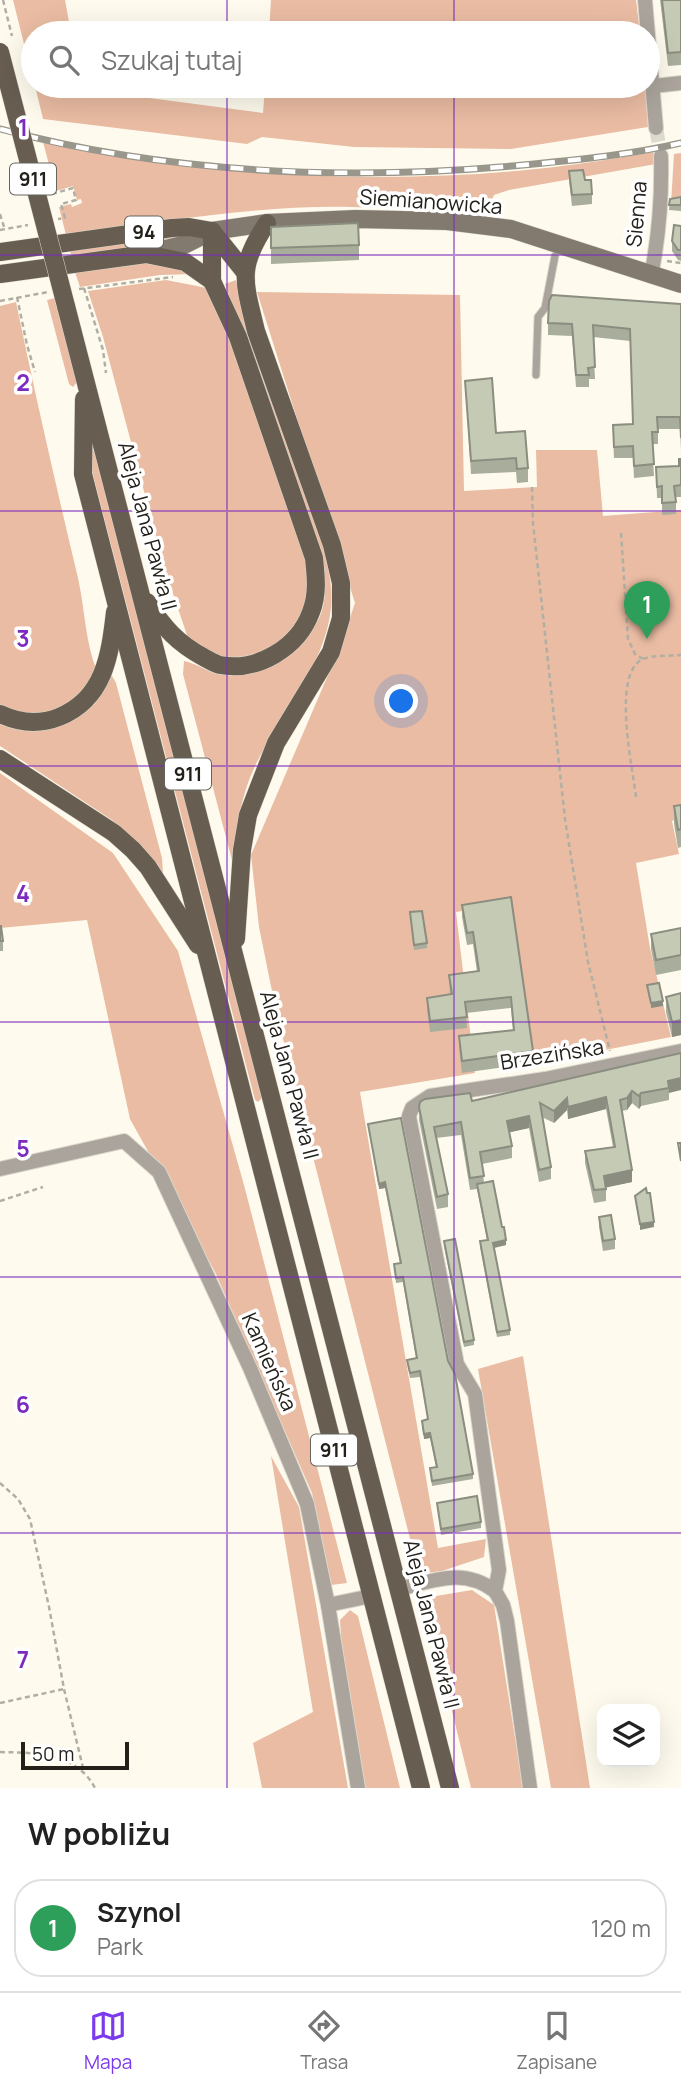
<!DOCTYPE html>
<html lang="pl">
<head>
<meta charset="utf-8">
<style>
	body { margin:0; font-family:Manrope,sans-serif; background:#f2f2f2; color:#222 }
	.controls { position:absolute; right:21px; bottom:21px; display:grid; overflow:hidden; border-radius:14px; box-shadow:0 7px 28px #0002 }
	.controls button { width:63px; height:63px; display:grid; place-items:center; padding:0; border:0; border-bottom:2px solid #e0e0e0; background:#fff; color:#222; font:35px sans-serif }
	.scale { position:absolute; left:21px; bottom:18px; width:108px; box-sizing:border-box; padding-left:7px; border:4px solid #23211a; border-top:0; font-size:19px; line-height:24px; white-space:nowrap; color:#23211a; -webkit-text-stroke:5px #fff; paint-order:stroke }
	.you { position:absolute; left:402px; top:702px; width:24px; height:24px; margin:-18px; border:5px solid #fff; border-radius:50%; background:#1a73e8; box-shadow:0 0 0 10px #1a73e833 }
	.badge { display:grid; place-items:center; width:46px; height:46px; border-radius:50%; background:#7c3aed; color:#fff; font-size:23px; font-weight:700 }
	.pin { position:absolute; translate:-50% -58px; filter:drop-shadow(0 2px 4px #0008) }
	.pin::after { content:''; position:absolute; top:37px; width:24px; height:21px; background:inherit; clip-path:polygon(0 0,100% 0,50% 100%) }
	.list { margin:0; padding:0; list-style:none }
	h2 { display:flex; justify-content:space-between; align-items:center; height:91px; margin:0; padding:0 28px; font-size:30px }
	h2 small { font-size:23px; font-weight:400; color:#767676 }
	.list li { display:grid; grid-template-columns:46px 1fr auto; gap:21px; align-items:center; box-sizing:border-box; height:98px; margin:0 14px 14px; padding:0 14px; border:2px solid #e0e0e0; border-radius:28px }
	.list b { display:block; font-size:26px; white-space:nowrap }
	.list p { margin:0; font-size:23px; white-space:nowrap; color:#767676 }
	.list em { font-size:23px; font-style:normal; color:#767676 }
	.icon { flex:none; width:38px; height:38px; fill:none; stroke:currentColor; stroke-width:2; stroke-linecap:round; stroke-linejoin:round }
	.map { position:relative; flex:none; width:681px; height:1788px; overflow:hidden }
	.search { position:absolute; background:#fff; box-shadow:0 7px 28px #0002; left:21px; right:21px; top:21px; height:77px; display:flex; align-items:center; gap:18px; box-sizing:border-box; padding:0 24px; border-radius:38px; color:#767676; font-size:26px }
	.sheet { height:203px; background:#fff }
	nav { display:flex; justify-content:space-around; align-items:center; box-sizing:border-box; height:98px; border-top:2px solid #e0e0e0; background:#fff; font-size:19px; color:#767676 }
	nav a { display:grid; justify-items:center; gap:4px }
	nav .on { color:#7c3aed }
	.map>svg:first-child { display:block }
	.green { fill:#eabca3 }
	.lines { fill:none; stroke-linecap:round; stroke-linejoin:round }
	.street-tunnel { stroke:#dddace; stroke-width:14; stroke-dasharray:14 7; stroke-linecap:butt }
	.lane-casing { stroke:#dbd8cc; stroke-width:9 }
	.street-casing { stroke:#dbd8cc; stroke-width:16 }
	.secondary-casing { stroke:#dbd8cc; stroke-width:19 }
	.primary-casing { stroke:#dbd8cc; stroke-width:19 }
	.path { stroke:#b1afa4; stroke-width:2.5; stroke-dasharray:5 3.5; stroke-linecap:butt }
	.lane { stroke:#aaa49c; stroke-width:7 }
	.street { stroke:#aaa49c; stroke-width:14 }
	.secondary { stroke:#837a6f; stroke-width:18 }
	.primary { stroke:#675d50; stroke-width:18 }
	.rail-casing { stroke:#99968c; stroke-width:7 }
	.rail { stroke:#fff; stroke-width:4.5; stroke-dasharray:13; stroke-linecap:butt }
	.primary-bridge-casing { stroke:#dbd8cc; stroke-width:19; stroke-linecap:butt }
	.primary-bridge { stroke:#675d50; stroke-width:18 }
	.wall { fill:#a9ae9c }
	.shaded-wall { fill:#8a8d7f }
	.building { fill:#c5cab5; stroke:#8a8d7f; stroke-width:2 }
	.grid { fill:none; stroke:#7b2cbf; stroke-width:2; stroke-opacity:0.55 }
	.labels { text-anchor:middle; stroke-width:7; stroke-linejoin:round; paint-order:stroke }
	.shield { fill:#fff; stroke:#65645f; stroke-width:2 }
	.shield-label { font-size:19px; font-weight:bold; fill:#23211a }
	.street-label { font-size:21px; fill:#23211a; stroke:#fff }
	.grid-label { font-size:23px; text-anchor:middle; font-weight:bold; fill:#7b2cbf; stroke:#fff; stroke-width:7; stroke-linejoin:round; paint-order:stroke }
</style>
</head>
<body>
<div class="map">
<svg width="681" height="1788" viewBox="0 0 681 1788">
	<rect width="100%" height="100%" fill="#fefbee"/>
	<g class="green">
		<polygon points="13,0 65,0 71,33 33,33 33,80"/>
		<polygon points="271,0 636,0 640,33 269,33"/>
		<polygon points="35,86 80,86 81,89 263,113 265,86 645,86 648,127 511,149 354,147 262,137 247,144 43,119"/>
		<path d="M43,142C198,174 359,185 516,171C562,167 608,160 653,152L656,164L509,190L494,195L485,216C441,213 396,208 352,207C256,205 161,222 66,235L59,207L71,204L72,207L82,203L81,199L77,200L73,186L56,191Z"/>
		<polygon points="681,153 681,201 671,203 674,154"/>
		<polygon points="178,236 190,239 72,257 70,251"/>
		<polygon points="144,263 161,263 193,274 160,275 80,287 75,272"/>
		<path d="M166,280L207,288L222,317L306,562C307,572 309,584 308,595C305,630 259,666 224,658C212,655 200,647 189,641L165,570L103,337L88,291Z"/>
		<path d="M236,280L322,539C327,562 333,584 331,608C325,666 280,715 255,766C241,796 236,828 232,860L183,674L184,661C197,663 210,674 224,675C259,677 283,665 305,639C313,630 321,618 323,606C326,593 325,581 324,568L225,284Z"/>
		<polygon points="257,292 460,295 464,491 537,487 536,450 597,450 603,516 681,510 681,818 672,821 679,854 636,863 650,948 671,1037 534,1064 511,904 456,912 475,1073 360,1092 438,1548 486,1539 484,1557 442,1571 419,1574 276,1011 259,927 251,855 340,647 355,603"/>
		<polygon points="55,298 77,382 73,387 69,384 47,300"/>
		<path d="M16,302C35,394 56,486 78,578C85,609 85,642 97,671C89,682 80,700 70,707C49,721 20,716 0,705V306Z"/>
		<polygon points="90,449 95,451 243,1022 262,1098 258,1102 255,1100 87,452"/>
		<polygon points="111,674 116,683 162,858 163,874 138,844 112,820 0,746 0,721 33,728"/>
		<polygon points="0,773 113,853 178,951 244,1185 347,1583 331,1585 312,1493 215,1272 130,1119 87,920 0,928"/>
		<polygon points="523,1356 590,1788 551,1788 478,1369"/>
		<polygon points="271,1456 299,1507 348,1788 262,1788 253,1743 313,1712"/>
		<polygon points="472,1590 494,1605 523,1788 471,1788 424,1598"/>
		<polygon points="350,1610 358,1616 400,1788 364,1788 343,1668 340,1620"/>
	</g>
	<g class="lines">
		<polyline class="street-tunnel" points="656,128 661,156"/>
		<g class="lane-casing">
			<polyline id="lane" points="536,375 538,317 545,308 555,256"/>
		</g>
		<g class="street-casing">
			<g id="street">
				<polyline points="645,0 656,128"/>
				<polyline points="654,86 681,83"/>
				<path d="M651,276C659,236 662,196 661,156"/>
				<polyline points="0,1169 124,1141 159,1172 250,1368 307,1504 328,1605 358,1788"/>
				<path d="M398,1589C435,1581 462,1567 495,1591"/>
				<polyline points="328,1605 371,1596"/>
				<polyline points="530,1788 507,1621 503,1605 495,1591 499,1570 475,1394 457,1364 409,1116 412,1108 430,1096 545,1079 681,1051"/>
			</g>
		</g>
		<g class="secondary-casing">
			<polyline id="secondary" points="146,254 186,244 212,231 267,223 355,219 447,221 511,229 681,284"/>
		</g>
		<g class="primary-casing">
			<g id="primary">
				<polyline points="212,231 244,271"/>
				<polyline points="0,252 172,228 189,227 212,231"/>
				<polyline points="0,274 146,254 185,262 212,281"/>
				<polyline points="66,306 450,1788"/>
				<polyline points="84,399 83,474 421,1788"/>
				<path d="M147,602C164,628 177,643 205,658C209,660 215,664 220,665C257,672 298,648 311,612C318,594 316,577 314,558L238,337L212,281V231"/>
				<path d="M0,714C19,723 39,725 59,717C104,699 110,656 115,612"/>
				<polyline points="0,759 114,833 133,850 148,867 198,945"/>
				<path d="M236,939L242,850L248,815L276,743L331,652L341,618V583L332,545L256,331C244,281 237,268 267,223"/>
			</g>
		</g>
		<g class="path">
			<polyline points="3,0 12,36"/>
			<polyline points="52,194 73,188 76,200 61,204 65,218 58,219"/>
			<polyline points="0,214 5,230"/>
			<polyline points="0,230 28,225"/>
			<polyline points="667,261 681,263"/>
			<polyline points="84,288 103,350 106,373"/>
			<polyline points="79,289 173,277"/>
			<polyline points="17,297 27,345 35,372"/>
			<polyline points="0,301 48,292"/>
			<polyline points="532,487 533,523 565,819 588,962 610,1051"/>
			<polyline points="621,533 628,639 635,654 643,659"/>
			<path d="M636,797C633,769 611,673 643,659C652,655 670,656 681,655"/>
			<polyline points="0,1201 43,1187"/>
			<polyline points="0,1483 18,1499 30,1519 49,1607 64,1689 84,1772"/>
			<polyline points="0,1703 64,1689"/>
			<path d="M0,1752C36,1753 76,1752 95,1788"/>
		</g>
		<use href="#lane" class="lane"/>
		<use href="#street" class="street"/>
		<use href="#secondary" class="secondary"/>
		<use href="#primary" class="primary"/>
		<g class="rail-casing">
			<path id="rail" d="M0,129C169,174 349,181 523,165C575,160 630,155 681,143"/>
		</g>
		<use href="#rail" class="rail"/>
		<g class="primary-bridge-casing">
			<polyline id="primary-bridge" points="0,52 66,306"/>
		</g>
		<use href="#primary-bridge" class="primary-bridge"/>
	</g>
	<g class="wall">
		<polygon points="660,0 681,0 681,65 668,66"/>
		<polygon points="569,171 585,180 592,194 592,204 572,206 569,181"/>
		<polygon points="681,197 681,211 669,210 670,199"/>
		<polygon points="681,226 681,261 678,260 672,251 672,241"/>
		<polygon points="271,227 359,245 359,260 271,264"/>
		<polygon points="681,304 681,450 680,429 658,429 658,444 652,444 654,476 634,478 633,458 614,458 613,437 613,425 633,424 630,341 593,337 595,379 589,379 589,387 576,387 572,336 548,335 548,323"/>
		<polygon points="465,381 496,433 528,468 528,482 517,483 516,472 471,474"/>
		<polygon points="681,459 681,497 676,497 676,514 662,515 662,498 657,498 656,467 679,466"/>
		<polygon points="681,805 681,847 678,848 674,824 674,806"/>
		<polygon points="511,897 533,1051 533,1063 462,1073 459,1048 459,1036 513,1030 511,1008 466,1013 467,1028 430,1032 427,1009 427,998 450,995 449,975 477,972 473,944 467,945 462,917 462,905"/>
		<polygon points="410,912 427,943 427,948 414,950"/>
		<polygon points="0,926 3,941 3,951 0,951"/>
		<polygon points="681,928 681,970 656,975 651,949 651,934"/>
		<polygon points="681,993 681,1035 672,1037 666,1012 666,997"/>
		<polygon points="681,1053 669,1093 669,1100 641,1106 639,1109 632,1103 627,1110 622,1111 632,1182 606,1187 606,1201 594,1203 585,1163 585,1151 613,1147 606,1109 568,1119 567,1110 554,1123 542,1117 551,1167 551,1179 539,1182 529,1128 509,1132 512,1146 512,1158 482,1164 484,1183 502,1227 506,1245 494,1248 510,1330 510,1335 497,1337 480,1247 480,1241 487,1240 477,1189 470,1190 461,1135 436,1138 448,1194 448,1207 437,1209 419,1120 420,1102 472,1101"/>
		<polygon points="368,1124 448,1361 473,1474 473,1479 432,1486 430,1468 436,1467 430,1438 424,1439 422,1426 422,1421 428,1420 420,1377 410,1378 407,1360 416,1358 403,1282 396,1283 394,1264 400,1263 385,1188 379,1189"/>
		<polygon points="599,1217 615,1239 615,1249 603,1251 599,1227"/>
		<polygon points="444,1241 474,1340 474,1345 464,1347 444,1246"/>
		<polygon points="437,1503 481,1522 481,1528 441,1535"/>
	</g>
	<g class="shaded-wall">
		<polygon points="663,1001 663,1006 651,1008 651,1003"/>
		<polygon points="681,1020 681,1035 672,1037 672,1022"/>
		<polygon points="681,1078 681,1090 669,1093 668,1081"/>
		<polygon points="632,1091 632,1103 627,1110 627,1098"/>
		<polygon points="641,1093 641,1106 639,1109 639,1096"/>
		<polygon points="606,1097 606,1109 568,1119 568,1107"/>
		<polygon points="567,1098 567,1110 554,1123 554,1111"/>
		<polygon points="529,1116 529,1128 507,1133 507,1121"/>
		<polygon points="632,1170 632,1182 604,1188 604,1176"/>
		<polygon points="385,1182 385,1188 379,1189 379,1184"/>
		<polygon points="654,1222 654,1227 640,1230 640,1224"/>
		<polygon points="506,1240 506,1245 493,1248 493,1243"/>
		<polygon points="430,1433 430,1438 424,1439 424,1434"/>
	</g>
	<g class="building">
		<polygon points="662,0 681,0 681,52 668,53"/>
		<polygon points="583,170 585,180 591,180 592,194 572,195 569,171"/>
		<polygon points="681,197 681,205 669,205 670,199"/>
		<polygon points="358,223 359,245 271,248 271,227"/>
		<polygon points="674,225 681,226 681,250 678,250 672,241"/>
		<polygon points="552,295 681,304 681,438 680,417 657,417 658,432 652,432 654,464 634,466 633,446 614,447 613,425 633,424 630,329 593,325 595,367 588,368 589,375 576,375 572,324 548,323 549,301"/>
		<polygon points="492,378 496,433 525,431 528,468 517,469 516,458 471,461 465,381"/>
		<polygon points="679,459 681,459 681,485 674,486 676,502 662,503 662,486 657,487 656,467 679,466"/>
		<polygon points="681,805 681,829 678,830 674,806"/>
		<polygon points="511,897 533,1051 462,1061 459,1036 514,1030 511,997 465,1002 467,1017 430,1021 427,998 452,994 449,975 479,971 473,932 467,933 462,905"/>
		<polygon points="422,911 427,943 414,945 410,912"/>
		<polygon points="0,926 1,926 3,941 0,941"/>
		<polygon points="681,928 681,955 656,960 651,934"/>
		<polygon points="659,983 663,1001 651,1003 647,985"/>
		<polygon points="681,993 681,1020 672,1022 666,997"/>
		<polygon points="681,1053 681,1078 668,1081 669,1088 641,1093 639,1096 632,1091 627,1098 620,1100 632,1170 604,1176 606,1189 594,1190 585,1151 615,1147 606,1097 568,1107 567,1098 554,1111 540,1103 551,1167 539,1170 529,1116 507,1121 512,1146 480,1152 484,1176 470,1178 461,1122 434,1127 448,1194 437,1197 419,1107 420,1102 425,1099 470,1093 472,1101"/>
		<polygon points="401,1118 448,1361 455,1374 473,1474 432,1481 430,1468 437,1467 430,1433 424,1434 422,1421 428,1419 420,1371 410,1373 407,1360 417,1358 403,1277 396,1278 394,1264 401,1263 385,1182 379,1184 368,1124"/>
		<polygon points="678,1143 681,1143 681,1161"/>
		<polygon points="493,1181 502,1227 504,1227 506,1240 493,1243 510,1330 497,1332 480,1241 488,1240 477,1184"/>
		<polygon points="646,1188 647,1193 650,1193 654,1222 640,1224 635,1196"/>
		<polygon points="611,1215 615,1239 603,1241 599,1217"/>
		<polygon points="455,1239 474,1340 464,1342 444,1241"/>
		<polygon points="477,1496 481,1522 441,1529 437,1503"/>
	</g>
	<path class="grid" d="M227,0V33M454,0V33M227,86V1788M454,86V1788M0,255H681M0,511H681M0,766H681M0,1022H681M0,1277H681M0,1533H681"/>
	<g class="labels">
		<g class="shield">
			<rect x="10" y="163.5" width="46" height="31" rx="5"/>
			<rect x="125" y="216.5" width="38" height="31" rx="5"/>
			<rect x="165" y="758.5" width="46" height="31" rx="5"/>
			<rect x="311" y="1434.5" width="46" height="31" rx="5"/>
		</g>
		<g class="shield-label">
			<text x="33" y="186">911</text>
			<text x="144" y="239">94</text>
			<text x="188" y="781">911</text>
			<text x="334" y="1457">911</text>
		</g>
		<g class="street-label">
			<text transform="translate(431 202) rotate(4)" y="7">Siemianowicka</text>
			<text transform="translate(637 214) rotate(-85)" y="7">Sienna</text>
			<text transform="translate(147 526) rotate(75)" y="7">Aleja Jana Pawła II</text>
			<text transform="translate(552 1055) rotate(-9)" y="7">Brzezińska</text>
			<text transform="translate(289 1075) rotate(75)" y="7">Aleja Jana Pawła II</text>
			<text transform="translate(269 1362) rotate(66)" y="7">Kamieńska</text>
			<text transform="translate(431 1624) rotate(76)" y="7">Aleja Jana Pawła II</text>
		</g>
	</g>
	<g class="grid-label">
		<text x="23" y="136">1</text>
		<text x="23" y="391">2</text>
		<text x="23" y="647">3</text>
		<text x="23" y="902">4</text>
		<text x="23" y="1157">5</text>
		<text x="23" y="1413">6</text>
		<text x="23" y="1668">7</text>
	</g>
</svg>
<div class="controls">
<button><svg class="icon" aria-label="layers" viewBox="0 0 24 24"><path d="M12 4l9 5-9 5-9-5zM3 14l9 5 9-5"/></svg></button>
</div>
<div class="scale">50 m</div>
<div class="you"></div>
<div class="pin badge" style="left:647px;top:639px;background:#2e9e5b">1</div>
<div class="search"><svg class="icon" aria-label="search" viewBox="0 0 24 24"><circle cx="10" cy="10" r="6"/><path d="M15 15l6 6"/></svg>Szukaj tutaj</div>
</div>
<section class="sheet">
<h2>W pobliżu<small></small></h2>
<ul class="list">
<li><span class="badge" style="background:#2e9e5b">1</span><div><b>Szynol</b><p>Park</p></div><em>120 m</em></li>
</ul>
</section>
<nav>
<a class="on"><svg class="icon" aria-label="map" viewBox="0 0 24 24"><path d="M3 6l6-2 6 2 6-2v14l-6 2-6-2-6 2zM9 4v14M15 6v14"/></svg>Mapa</a>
<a><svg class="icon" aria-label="directions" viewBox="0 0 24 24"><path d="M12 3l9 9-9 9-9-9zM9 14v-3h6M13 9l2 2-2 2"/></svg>Trasa</a>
<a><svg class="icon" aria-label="saved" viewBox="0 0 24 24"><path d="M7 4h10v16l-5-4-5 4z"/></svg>Zapisane</a>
</nav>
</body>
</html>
